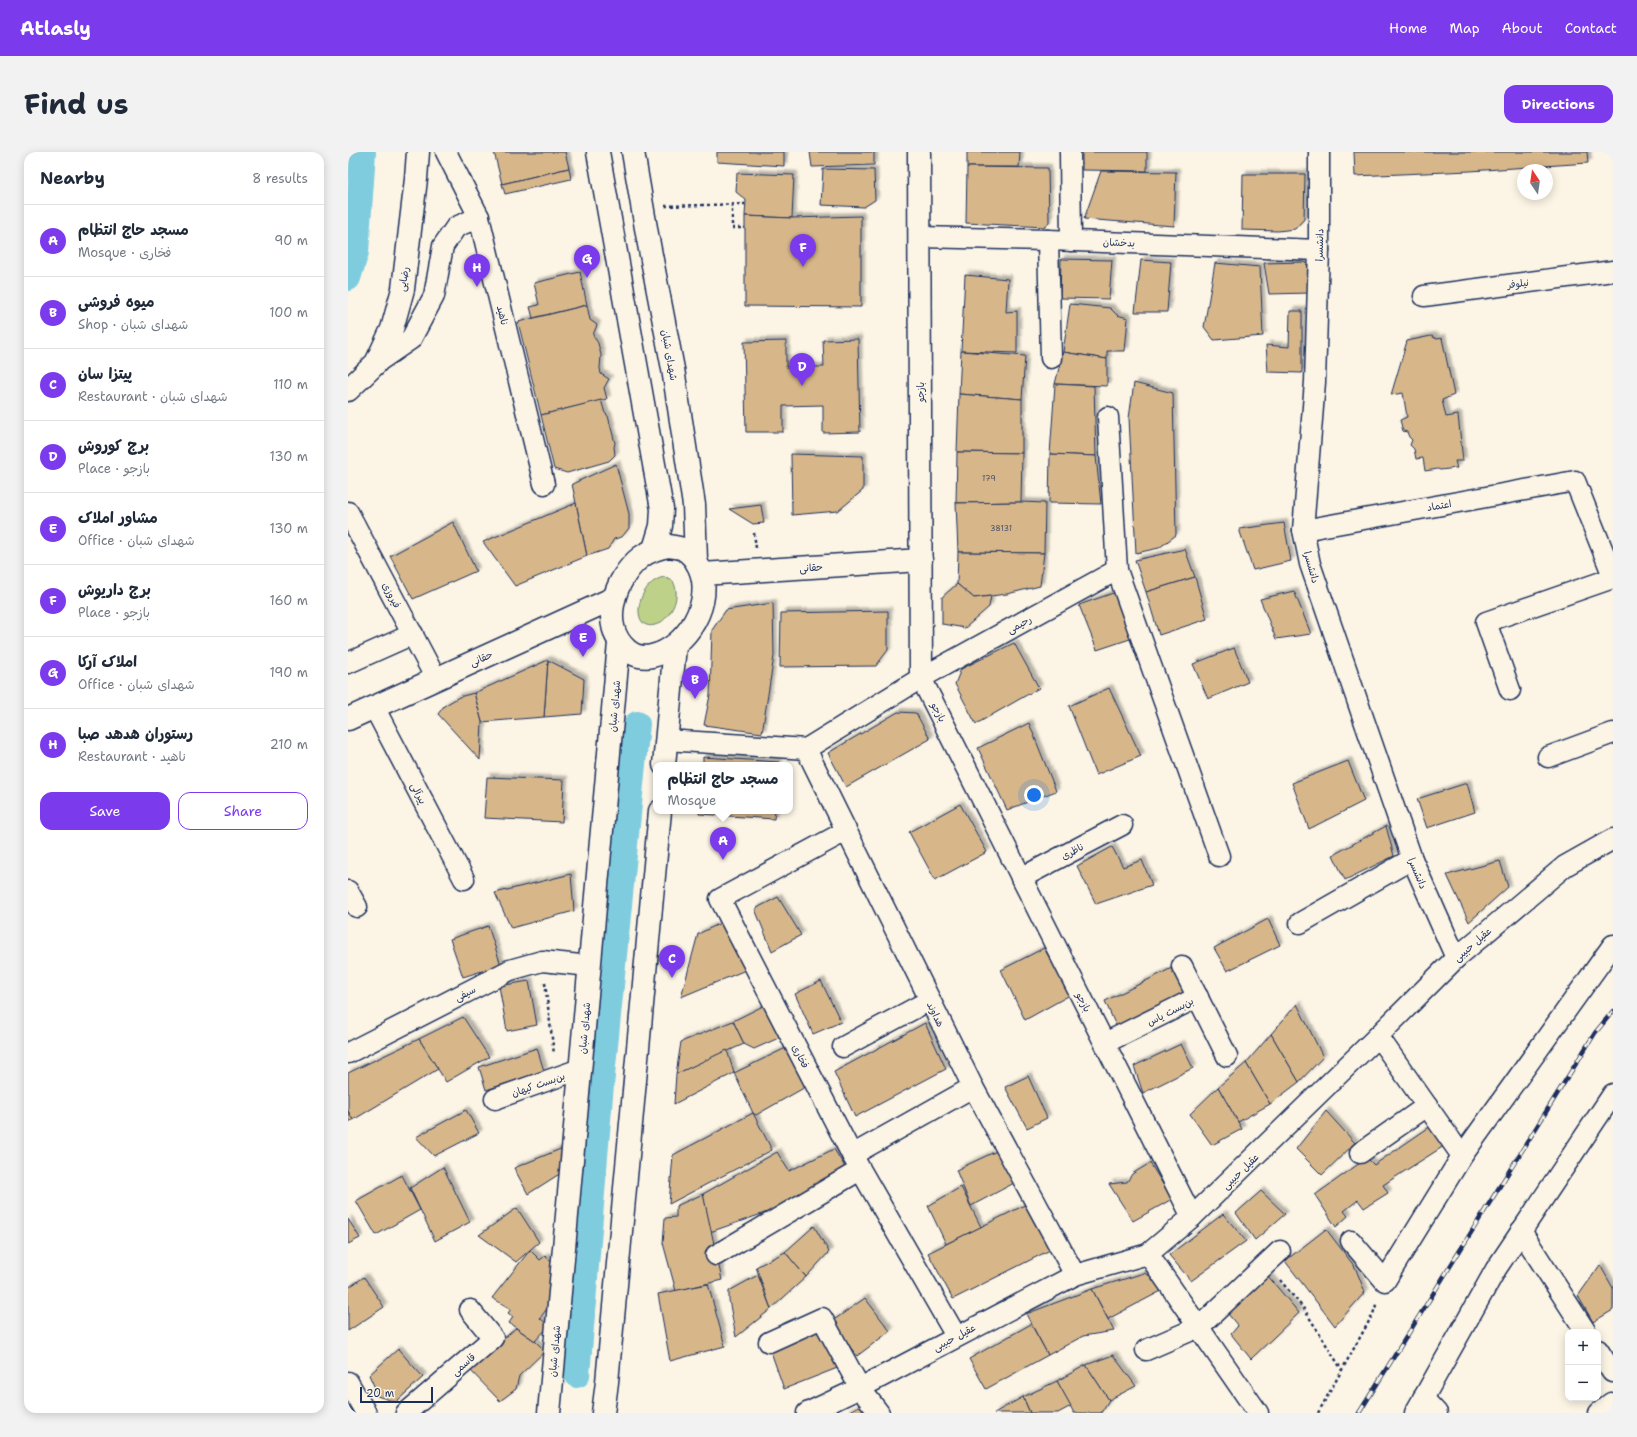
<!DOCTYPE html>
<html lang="en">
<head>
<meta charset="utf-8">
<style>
	body { margin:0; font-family:"Shantell Sans","Playpen Sans Arabic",sans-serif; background:#f2f2f3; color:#1f2937 }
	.controls { position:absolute; right:12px; bottom:12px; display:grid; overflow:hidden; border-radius:8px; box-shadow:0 2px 10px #0003 }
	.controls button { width:36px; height:36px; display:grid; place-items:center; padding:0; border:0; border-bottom:1px solid #e0e1e3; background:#fff; color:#1f2937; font:20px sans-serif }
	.compass { position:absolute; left:1169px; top:12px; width:36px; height:36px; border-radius:50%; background:#fff; box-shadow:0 2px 10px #0003; rotate:347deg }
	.scale { position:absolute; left:12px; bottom:10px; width:73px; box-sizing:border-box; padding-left:4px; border:2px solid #1b2f5e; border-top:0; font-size:11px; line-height:14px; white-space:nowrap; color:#1b2f5e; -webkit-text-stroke:3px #fcf5e5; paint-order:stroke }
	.you { position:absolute; left:686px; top:643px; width:14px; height:14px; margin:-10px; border:3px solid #fff; border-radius:50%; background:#1a73e8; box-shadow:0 0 0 6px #1a73e833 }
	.badge { display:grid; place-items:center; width:26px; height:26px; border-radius:50%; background:#7c3aed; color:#fff; font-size:13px; font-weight:700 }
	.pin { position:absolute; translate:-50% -33px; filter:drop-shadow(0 1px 2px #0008) }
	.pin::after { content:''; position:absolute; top:21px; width:14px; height:12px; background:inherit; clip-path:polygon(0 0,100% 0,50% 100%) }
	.popup { position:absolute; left:305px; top:610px; width:140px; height:52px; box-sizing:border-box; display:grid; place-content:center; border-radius:8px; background:#fff; filter:drop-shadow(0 1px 3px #0005); font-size:13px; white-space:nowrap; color:#747a83 }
	.popup b { font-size:15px; color:#1f2937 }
	.popup::after { content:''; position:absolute; left:50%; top:100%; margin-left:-8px; border:8px solid transparent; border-top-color:#fff }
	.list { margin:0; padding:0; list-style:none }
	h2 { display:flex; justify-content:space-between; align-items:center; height:52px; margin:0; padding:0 16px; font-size:17px }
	h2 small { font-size:13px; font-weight:400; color:#747a83 }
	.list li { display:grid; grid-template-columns:26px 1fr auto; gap:12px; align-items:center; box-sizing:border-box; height:72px; padding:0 16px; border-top:1px solid #e0e1e3 }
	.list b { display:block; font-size:15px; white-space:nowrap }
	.list p { margin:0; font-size:13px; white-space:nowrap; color:#747a83 }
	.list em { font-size:13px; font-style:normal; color:#747a83 }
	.actions { display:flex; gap:8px; padding:12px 16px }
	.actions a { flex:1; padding:9px 0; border:1px solid #7c3aed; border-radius:12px; text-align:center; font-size:14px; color:#7c3aed }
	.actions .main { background:#7c3aed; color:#fff }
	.map { position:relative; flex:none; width:1265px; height:1261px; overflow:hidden; border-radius:12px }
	header { display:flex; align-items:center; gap:24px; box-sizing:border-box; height:56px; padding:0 20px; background:#7c3aed; color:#fff }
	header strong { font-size:19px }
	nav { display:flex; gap:22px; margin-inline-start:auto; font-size:14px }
	.intro { display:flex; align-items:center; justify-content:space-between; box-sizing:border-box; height:96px; padding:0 24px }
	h1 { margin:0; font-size:28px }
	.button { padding:10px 18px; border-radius:12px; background:#7c3aed; color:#fff; font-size:14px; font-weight:700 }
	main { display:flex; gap:24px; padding:0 24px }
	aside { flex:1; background:#fff; border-radius:12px; box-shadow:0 2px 10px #0003 }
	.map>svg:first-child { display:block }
	.green { fill:#bdd288; stroke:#6c8073 }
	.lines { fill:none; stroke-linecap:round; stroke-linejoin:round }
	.canal { stroke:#80ccdf; stroke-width:26 }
	.building { fill:#d7b78a; stroke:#1b2f5e; filter:url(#shadow) }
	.minor-casing { stroke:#1b2f5e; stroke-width:23 }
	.tertiary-casing { stroke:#1b2f5e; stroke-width:25 }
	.path { stroke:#1b2f5e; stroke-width:2.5; stroke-dasharray:3 3; stroke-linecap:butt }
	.minor { stroke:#fcf5e5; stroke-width:20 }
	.tertiary { stroke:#fcf5e5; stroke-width:22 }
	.rail-casing { stroke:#1b2f5e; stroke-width:4.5 }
	.rail { stroke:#fcf5e5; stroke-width:3; stroke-dasharray:9; stroke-linecap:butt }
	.labels { text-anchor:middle; stroke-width:3; stroke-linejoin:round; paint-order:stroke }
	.number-label { font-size:8px; fill:#4a5169 }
	.street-label { font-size:10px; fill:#1b2f5e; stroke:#fcf5e5 }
</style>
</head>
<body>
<header>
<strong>Atlasly</strong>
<nav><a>Home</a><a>Map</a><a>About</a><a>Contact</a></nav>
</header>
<div class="intro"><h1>Find us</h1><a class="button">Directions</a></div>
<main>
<aside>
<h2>Nearby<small>8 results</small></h2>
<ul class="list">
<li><span class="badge">A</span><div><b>مسجد حاج انتظام</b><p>Mosque · فخاری</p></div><em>90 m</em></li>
<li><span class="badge">B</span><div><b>میوه فروشی</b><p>Shop · شهدای شبان</p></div><em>100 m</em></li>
<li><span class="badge">C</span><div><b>پیتزا سان</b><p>Restaurant · شهدای شبان</p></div><em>110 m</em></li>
<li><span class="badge">D</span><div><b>برج کوروش</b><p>Place · بازجو</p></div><em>130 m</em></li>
<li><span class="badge">E</span><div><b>مشاور املاک</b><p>Office · شهدای شبان</p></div><em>130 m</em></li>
<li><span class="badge">F</span><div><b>برج داریوش</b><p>Place · بازجو</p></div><em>160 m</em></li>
<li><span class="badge">G</span><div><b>املاک آرکا</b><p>Office · شهدای شبان</p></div><em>190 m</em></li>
<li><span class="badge">H</span><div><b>رستوران هدهد صبا</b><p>Restaurant · ناهید</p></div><em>210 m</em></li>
</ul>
<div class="actions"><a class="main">Save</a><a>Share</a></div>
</aside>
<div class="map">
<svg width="1265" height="1261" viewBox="0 0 1265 1261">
	<defs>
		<filter id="shadow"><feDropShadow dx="3.5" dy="-3.5" stdDeviation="1" flood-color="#0004"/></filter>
	</defs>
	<rect width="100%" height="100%" fill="#fcf5e5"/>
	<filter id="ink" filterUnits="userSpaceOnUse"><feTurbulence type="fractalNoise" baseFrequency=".025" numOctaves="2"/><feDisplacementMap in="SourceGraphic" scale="8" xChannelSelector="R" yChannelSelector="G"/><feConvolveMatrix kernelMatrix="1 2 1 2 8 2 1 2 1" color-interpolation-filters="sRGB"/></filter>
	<g filter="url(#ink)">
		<path class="green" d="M316,425L325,429C330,439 329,449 323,459C319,465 314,471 307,473C282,480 287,431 316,425Z"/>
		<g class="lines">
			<g class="canal">
				<polyline points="0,126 8,100 15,0"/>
				<polyline points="229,1223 252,944 289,572"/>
			</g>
		</g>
		<g class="building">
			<polygon points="146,0 217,0 221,16 154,32"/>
			<polygon points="369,0 436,0 436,14 369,10"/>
			<polygon points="462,0 526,0 526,13 464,15"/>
			<polygon points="619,0 672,0 671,15 619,15"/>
			<polygon points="734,0 799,0 799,19 734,18"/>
			<polygon points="1006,0 1239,0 1240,11 1122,19 1007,24"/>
			<polygon points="619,15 700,16 701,70 697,75 618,71"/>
			<polygon points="221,16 223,27 157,42 154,32"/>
			<polygon points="475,17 526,18 527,48 516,55 473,53"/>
			<polygon points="753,19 828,20 826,74 736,67"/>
			<polygon points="389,21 446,23 444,66 397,64 398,48 388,40"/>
			<polygon points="895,22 957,22 956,67 947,77 930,79 894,78"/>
			<polygon points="397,64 444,66 513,64 513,155 397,154"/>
			<polygon points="713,107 764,108 761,147 712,146"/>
			<polygon points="793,108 823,110 819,160 787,160"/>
			<polygon points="956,110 966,120 962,141 921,142 916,111"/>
			<polygon points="867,111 912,115 915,184 866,188 856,175"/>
			<polygon points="232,120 239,153 185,166 182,155 191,153 186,131"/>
			<polygon points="617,123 660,127 658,160 669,159 669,201 613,199"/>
			<polygon points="722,152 762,156 769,163 780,166 777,199 759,199 759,207 715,200"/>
			<polygon points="239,153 242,168 249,173 245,183 250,191 253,203 252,216 253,222 261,227 256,236 259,247 193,263 170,170"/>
			<polygon points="942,159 954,159 954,221 920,220 918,193 941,195"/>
			<polygon points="1083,184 1089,187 1094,186 1106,243 1094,248 1098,265 1110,263 1115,309 1107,309 1109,316 1092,318 1090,317 1077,319 1075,306 1068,307 1066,297 1062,293 1064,288 1061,285 1059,280 1055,279 1052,268 1059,265 1055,241 1043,243 1059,189"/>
			<polygon points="510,187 512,280 475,281 475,253 435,254 435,280 398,280 396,190 438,189 438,215 476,215 475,188"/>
			<polygon points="613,199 677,204 674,247 611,242"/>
			<polygon points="715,200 759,207 759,234 707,232"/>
			<polygon points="786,231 825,241 828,383 811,396 788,401 781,266"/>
			<polygon points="707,232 746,234 748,304 702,302"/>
			<polygon points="611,242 674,247 674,301 609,300"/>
			<polygon points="253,248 257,261 260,264 267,291 266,295 267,303 261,309 219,321 206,317 193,263"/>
			<polygon points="609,300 674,301 673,350 608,351"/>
			<polygon points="443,302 515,304 515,338 490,359 444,363"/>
			<polygon points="702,302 748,304 753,352 701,351"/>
			<polygon points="268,312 281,362 281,376 274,385 266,387 260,397 239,404 224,332"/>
			<polygon points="673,350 697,351 696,401 610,400 608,351"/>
			<polygon points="228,351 239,404 167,434 135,390"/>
			<polygon points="413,353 416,371 405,372 381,357"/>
			<polygon points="105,370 128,419 65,447 42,404"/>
			<polygon points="936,371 943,409 905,418 891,377"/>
			<polygon points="837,397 847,425 798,440 787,408"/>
			<polygon points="610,400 696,401 692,434 659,442 626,446 609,432"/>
			<polygon points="847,425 859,467 811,483 798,440"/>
			<polygon points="609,432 626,446 643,444 641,455 617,476 594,472 594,445"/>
			<polygon points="946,439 963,482 928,487 912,447"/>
			<polygon points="768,440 785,486 749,498 731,453"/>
			<polygon points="425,451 426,504 414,581 356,573 362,543 364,478 378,458"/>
			<polygon points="540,459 540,498 528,514 432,515 433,461"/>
			<polygon points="666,491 691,536 628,572 607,532 613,517"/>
			<polygon points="886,496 900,530 860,547 845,512"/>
			<polygon points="200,508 236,527 234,562 196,565"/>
			<polygon points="200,508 196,565 134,570 126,541"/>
			<polygon points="761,536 793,604 748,623 721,554"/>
			<polygon points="126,541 134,570 132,608 90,562 96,554 111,545"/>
			<polygon points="550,560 568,561 582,587 498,635 480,601"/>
			<polygon points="681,571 708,639 659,658 630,596"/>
			<polygon points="355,605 431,610 430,613 355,613"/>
			<polygon points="1000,609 1016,649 961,677 944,631"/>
			<polygon points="139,625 216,628 214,670 136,666"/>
			<polygon points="1119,631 1127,660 1079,676 1069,647"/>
			<polygon points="612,652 639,700 587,728 561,680"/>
			<polygon points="351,659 427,659 426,667 351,662"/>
			<polygon points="1038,674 1046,704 997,728 985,703"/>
			<polygon points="764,695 775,715 794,708 804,733 748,752 729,714"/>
			<polygon points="1152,709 1160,735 1121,770 1099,723"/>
			<polygon points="223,722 226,759 163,776 147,741"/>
			<polygon points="430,745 453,783 424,799 407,757"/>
			<polygon points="920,767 932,793 879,819 866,796"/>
			<polygon points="377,769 400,817 333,845 350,782"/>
			<polygon points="140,774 153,813 115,825 102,787"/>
			<polygon points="696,796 722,843 677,868 653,818"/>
			<polygon points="830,813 843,837 768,874 757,849"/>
			<polygon points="181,829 189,873 159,879 151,834"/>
			<polygon points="473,829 493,870 465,882 447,842"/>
			<polygon points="419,852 435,884 406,897 396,892 385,869"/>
			<polygon points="949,852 975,905 951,930 923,882"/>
			<polygon points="115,865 141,905 98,930 71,887"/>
			<polygon points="385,869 396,892 328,922 333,890"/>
			<polygon points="577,871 598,917 507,965 486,920"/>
			<polygon points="923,882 951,930 922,952 898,911"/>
			<polygon points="71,887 90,917 5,968 0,959 0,921"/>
			<polygon points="833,892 845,916 795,941 786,914"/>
			<polygon points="440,895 461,933 408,963 405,961 386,921"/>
			<polygon points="189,896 196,919 138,938 131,915"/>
			<polygon points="379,898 386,921 326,952 328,922"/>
			<polygon points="898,911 922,952 890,970 870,935"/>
			<polygon points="680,924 699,966 679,976 657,935"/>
			<polygon points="870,935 894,977 864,993 842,962"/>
			<polygon points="118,958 131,981 86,1004 68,985"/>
			<polygon points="0,959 5,968 0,970"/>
			<polygon points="978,959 1007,991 974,1023 948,997"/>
			<polygon points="405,961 424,998 321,1052 325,1003"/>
			<polygon points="1083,974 1099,992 1035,1033 1040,1041 1016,1056 1010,1048 996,1059 1000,1064 988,1075 967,1043 1019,1006 1026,1013"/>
			<polygon points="215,996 216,1019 180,1042 166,1016"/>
			<polygon points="486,997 503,1025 451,1049 362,1080 355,1042 429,1000 441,1019"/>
			<polygon points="653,997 668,1030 623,1054 608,1018"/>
			<polygon points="802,1011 824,1047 785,1069 761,1032 779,1030 784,1022"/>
			<polygon points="95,1015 122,1070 87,1089 62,1036"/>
			<polygon points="54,1023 72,1058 28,1083 8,1049"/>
			<polygon points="613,1035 633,1075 598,1092 580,1054"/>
			<polygon points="913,1039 937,1062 907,1088 888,1061"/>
			<polygon points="355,1042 374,1128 328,1139 315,1091 317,1066 328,1065 328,1054"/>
			<polygon points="679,1052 706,1096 605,1147 580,1101"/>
			<polygon points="169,1056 191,1090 168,1110 131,1083"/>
			<polygon points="875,1062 898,1089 843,1129 821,1103"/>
			<polygon points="0,1067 12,1086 0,1092"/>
			<polygon points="466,1074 481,1100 458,1125 437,1100"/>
			<polygon points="978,1077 1007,1115 1017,1140 987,1174 937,1109"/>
			<polygon points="182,1098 192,1108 197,1104 208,1113 207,1146 192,1166 201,1174 187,1189 161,1171 165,1165 160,1161 163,1157 144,1146"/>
			<polygon points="437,1100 458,1125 423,1157 408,1115"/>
			<polygon points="1252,1113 1265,1136 1265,1158 1245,1170 1230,1144"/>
			<polygon points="796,1121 809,1127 817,1137 760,1167 744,1137"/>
			<polygon points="410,1123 423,1157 388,1185 381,1148 381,1139"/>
			<polygon points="920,1124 951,1161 903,1207 883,1182 890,1174 880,1162"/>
			<polygon points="16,1125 36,1155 0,1179 0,1136"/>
			<polygon points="360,1132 377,1194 322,1209 310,1142"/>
			<polygon points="744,1137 766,1179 735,1184 700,1203 678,1162"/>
			<polygon points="517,1146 542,1179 509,1204 483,1170"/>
			<polygon points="483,1170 502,1211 436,1237 422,1197"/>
			<polygon points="683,1172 700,1203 638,1237 621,1207"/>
			<polygon points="168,1176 187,1189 197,1199 171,1224 168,1237 152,1249 121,1217"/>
			<polygon points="50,1197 75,1225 48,1250 29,1244 27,1236 21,1223"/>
			<polygon points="765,1203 788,1234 761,1248 738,1213"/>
			<polygon points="738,1213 761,1248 753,1261 726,1261 709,1229"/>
			<polygon points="709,1229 723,1254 710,1261 682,1261 675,1245"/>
			<polygon points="675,1245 682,1261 646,1261"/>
			<polygon points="519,1250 525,1261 498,1261"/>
		</g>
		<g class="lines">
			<g class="minor-casing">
				<g id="minor">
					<polyline points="98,0 131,65 196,332"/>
					<polyline points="722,0 723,89"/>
					<polyline points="971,0 971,98 967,230 955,378 962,412 1064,707 1108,806"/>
					<polyline points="572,85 700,88 971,98"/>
					<polyline points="700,88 703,206"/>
					<polyline points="1076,144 1265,119"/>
					<polyline points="28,211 63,187 86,144 95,94 108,75 131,65"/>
					<polyline points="760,265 769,418 871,704"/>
					<polyline points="0,360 88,527"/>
					<polyline points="955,378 1227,329 1265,424"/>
					<polyline points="0,511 65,482"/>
					<polyline points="573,526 844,1065"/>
					<polyline points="1162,538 1138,470 1265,426"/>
					<polyline points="26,555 116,727"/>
					<polyline points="318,588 458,597 573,526 769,418"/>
					<polyline points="458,597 625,935 727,1123"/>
					<polyline points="1200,605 1265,581"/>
					<polyline points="498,679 372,747 504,1003 608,1184"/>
					<polyline points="673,726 774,673"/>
					<polyline points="0,739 9,755"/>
					<polyline points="952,771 1064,707"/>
					<polyline points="834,814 879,904"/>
					<polyline points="1030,884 1114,1004"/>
					<polyline points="757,891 850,845"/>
					<polyline points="495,895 582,848"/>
					<polyline points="0,901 162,818 194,809 242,814"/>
					<polyline points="147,947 232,917"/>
					<polyline points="1012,1001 1079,954"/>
					<polyline points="504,1003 625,935"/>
					<polyline points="1173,1079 1238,1180"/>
					<polyline points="1003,1089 1037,1129 1114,1004 1265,793"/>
					<polyline points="800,1102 910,1261"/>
					<polyline points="368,1103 512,1018"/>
					<polyline points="421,1190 474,1166 512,1236 531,1261"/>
					<polyline points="798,1198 851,1175 932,1099"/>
					<polyline points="1250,1198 1264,1220"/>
					<polyline points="0,1230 18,1261"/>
					<polyline points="1075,1246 1089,1261"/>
					<polyline points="58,1261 145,1186 122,1158"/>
					<polyline points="459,1261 512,1236 727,1123 800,1102 844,1065 1030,884 1108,806 1217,714 1265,687"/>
					<polyline points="1067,1261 1148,1117 1265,942"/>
					<polyline points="1251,1261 1263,1251"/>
				</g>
			</g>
			<g class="tertiary-casing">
				<g id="tertiary">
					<polyline points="250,0 314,357 313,374 306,397"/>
					<polyline points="285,0 299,82 325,217 346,353 348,408"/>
					<polyline points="571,0 573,526"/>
					<polyline points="0,238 28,211 44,177 55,137 68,27 70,0"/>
					<path d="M321,394C325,395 331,395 335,397C343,401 348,409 351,415C367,449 339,496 304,504C296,506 286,504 279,498C251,474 266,426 293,405C301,399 310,396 321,394Z"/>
					<polyline points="354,422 573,408"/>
					<polyline points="0,567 266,446"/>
					<polyline points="316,613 327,494"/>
					<polyline points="201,1261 271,491"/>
					<polyline points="255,1261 259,1230 312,659"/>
				</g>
			</g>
			<g class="path">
				<polyline points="384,52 384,76 397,76"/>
				<polyline points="317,54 397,52"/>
				<polyline points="406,381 408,396"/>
				<polyline points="197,831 206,902"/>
				<polyline points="932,1128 956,1157 994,1218"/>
				<polyline points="970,1261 1025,1162 1029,1150"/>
			</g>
			<use href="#minor" class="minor"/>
			<use href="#tertiary" class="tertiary"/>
			<g class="rail-casing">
				<polyline id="rail" points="1011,1261 1247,881 1265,859"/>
			</g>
			<use href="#rail" class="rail"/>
		</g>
	</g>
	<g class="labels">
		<g class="number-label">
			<text x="641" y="329">179</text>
			<text x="653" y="379">38131</text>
		</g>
		<g class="street-label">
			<text transform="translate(771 90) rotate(2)" y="4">بدخشان</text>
			<text transform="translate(971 93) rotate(-89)" y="4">دانشسرا</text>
			<text transform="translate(55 127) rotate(-81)" y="4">رضایی</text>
			<text transform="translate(1170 131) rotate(-7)" y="4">نیلوفر</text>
			<text transform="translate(155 163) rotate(76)" y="4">ناهید</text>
			<text transform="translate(322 203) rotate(80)" y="4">شهدای شبان</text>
			<text transform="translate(572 240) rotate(-90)" y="4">بازجو</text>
			<text transform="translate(1091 353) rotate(-10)" y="4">اعتماد</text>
			<text transform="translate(463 415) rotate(-4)" y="4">حقانی</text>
			<text transform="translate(964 415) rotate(74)" y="4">دانشسرا</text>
			<text transform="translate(44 443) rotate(62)" y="4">فیروزی</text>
			<text transform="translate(671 472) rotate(-29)" y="4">رحیمی</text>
			<text transform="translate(133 506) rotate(-24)" y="4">حقانی</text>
			<text transform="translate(266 554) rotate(-85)" y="4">شهدای شبان</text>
			<text transform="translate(591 560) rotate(63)" y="4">بازجو</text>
			<text transform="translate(71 641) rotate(63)" y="4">پیرآلی</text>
			<text transform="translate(724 699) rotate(-28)" y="4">ناظری</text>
			<text transform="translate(1070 721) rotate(67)" y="4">دانشسرا</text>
			<text transform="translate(1124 792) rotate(-41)" y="4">عقیل حبیبی</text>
			<text transform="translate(117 841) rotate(-27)" y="4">سیفی</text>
			<text transform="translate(736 850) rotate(63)" y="4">بازجو</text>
			<text transform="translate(822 859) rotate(-27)" y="4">بن‌بست یاس</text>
			<text transform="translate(588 862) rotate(64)" y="4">هداوند</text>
			<text transform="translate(236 876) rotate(-85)" y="4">شهدای شبان</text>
			<text transform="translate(453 904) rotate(63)" y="4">فخاری</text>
			<text transform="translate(190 932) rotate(-19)" y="4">بن‌بست کیهان</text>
			<text transform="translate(892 1019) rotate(-44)" y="4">عقیل حبیبی</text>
			<text transform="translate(606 1185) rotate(-28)" y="4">عقیل حبیبی</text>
			<text transform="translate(206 1199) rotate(-85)" y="4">شهدای شبان</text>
			<text transform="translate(115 1212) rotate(-41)" y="4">قاسمی</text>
		</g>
	</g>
</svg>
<div class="controls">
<button>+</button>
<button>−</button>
</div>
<svg class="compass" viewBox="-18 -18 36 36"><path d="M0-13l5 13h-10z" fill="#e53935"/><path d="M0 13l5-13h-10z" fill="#747a83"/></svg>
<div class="scale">20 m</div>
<div class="you"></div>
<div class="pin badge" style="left:375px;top:708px">A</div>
<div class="popup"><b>مسجد حاج انتظام</b>Mosque</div>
<div class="pin badge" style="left:347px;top:547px">B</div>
<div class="pin badge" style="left:324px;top:826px">C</div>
<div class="pin badge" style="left:454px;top:234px">D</div>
<div class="pin badge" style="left:235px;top:505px">E</div>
<div class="pin badge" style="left:455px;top:115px">F</div>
<div class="pin badge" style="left:239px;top:126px">G</div>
<div class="pin badge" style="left:129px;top:135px">H</div>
</div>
</main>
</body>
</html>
